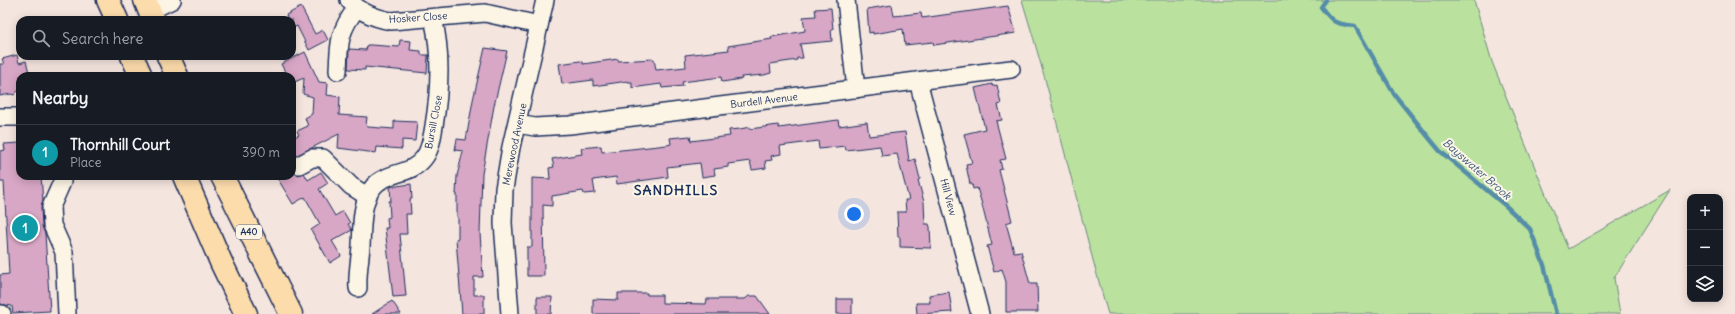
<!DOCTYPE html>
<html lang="en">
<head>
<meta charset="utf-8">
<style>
	body { margin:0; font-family:Delius,sans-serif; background:#20242c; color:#f1f3f6 }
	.controls { position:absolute; right:12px; bottom:12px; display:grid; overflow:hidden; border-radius:8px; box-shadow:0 2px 10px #0003 }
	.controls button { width:36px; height:36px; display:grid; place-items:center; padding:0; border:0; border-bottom:1px solid #363941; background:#171b24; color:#f1f3f6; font:20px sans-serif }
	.you { position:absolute; left:854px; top:214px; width:14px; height:14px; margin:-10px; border:3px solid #fff; border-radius:50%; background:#1a73e8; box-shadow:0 0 0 6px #1a73e833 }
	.badge { display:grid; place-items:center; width:26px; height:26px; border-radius:50%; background:#ea580c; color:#fff; font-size:13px; font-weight:700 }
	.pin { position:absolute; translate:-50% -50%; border:2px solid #fff; box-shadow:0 1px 4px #0006 }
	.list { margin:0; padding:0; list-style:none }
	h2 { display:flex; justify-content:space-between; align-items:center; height:52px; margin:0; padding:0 16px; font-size:17px }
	h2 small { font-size:13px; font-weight:400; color:#9ea1a6 }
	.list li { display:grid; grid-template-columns:26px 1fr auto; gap:12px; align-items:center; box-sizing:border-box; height:56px; padding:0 16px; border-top:1px solid #363941 }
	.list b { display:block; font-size:15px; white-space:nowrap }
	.list p { margin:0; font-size:13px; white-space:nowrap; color:#9ea1a6 }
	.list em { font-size:13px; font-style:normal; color:#9ea1a6 }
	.icon { flex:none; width:22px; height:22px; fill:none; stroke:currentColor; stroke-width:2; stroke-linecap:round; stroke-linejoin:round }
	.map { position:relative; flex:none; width:1735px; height:314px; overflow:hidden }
	.search { position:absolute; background:#171b24; box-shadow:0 2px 10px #0003; left:16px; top:16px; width:280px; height:44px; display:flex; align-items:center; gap:10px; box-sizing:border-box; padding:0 14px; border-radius:12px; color:#9ea1a6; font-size:15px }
	.panel { position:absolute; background:#171b24; box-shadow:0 2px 10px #0003; left:16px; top:72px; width:280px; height:108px; border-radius:12px }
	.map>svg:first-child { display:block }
	.green { fill:#bae29e; stroke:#6a887e }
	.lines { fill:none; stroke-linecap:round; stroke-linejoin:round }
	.stream { stroke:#558da8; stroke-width:4.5 }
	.building { fill:#d9a7c6; stroke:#1b2f5e }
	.minor-casing { stroke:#1b2f5e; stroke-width:20 }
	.highway-casing { stroke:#1b2f5e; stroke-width:25 }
	.minor { stroke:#fcf5e5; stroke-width:17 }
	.highway { stroke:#fddcac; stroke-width:22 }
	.labels { text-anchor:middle; stroke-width:4; stroke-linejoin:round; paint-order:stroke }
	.shield { fill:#fcf5e5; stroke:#5e6a86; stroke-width:1 }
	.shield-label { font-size:9px; font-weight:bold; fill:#1b2f5e }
	.street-label { font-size:10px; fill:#1b2f5e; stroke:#fcf5e5 }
	.water-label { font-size:11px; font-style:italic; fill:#33567d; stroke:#fcf5e5 }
	.district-label { font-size:14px; font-weight:bold; letter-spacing:1px; fill:#1b2f5e; stroke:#fcf5e5 }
</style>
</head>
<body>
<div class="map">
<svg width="1735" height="314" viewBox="0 0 1735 314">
	<rect width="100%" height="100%" fill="#f5e5df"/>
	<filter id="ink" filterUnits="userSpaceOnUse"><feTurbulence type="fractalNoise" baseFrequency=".025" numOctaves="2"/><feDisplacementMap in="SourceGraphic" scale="8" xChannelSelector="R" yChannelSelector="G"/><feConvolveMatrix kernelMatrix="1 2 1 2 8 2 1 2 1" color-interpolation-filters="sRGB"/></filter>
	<g filter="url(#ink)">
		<path class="green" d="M1022,0H1474L1492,62L1568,249L1670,190L1614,278L1620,314H1108C1078,210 1054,103 1022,0Z"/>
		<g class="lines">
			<path class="stream" d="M1326,0L1321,7C1334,24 1334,23 1355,26L1394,94L1430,139L1440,151L1507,207L1530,229L1544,265L1556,314"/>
		</g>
		<g class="building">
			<polygon points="892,5 894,16 921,13 922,18 1008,6 1016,33 934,45 933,42 905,45 903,29 873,34 873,32 869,33 867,9"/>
			<polygon points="301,7 315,34 323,30 328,40 309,50 297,26 293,28 292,20 288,20 286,15"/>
			<polygon points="831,8 833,29 831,29 832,41 800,44 803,58 797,58 797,60 770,64 771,73 764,75 741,77 742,79 722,82 721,77 682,82 683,86 662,88 661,84 632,88 632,82 628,82 628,81 593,86 593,80 562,84 559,64 580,61 583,62 583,64 618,59 618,61 654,59 656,70 686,67 685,55 729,50 728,46 772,39 771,37 805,31 803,17 816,16 815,9"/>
			<polygon points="400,40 411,41 410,50 421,51 421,55 428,55 427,73 365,67 365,70 348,69 349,49 366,50 367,45 371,45 399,47"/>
			<polygon points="485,48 507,51 494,106 482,174 480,233 483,277 474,277 474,295 484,295 484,314 462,314 456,239 458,238 458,217 457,217 457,194 456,194 457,176 463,151 455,150 457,139 466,140 473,100"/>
			<polygon points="305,52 319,82 328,83 327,95 340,97 339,115 367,117 366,125 368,127 394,129 394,121 417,122 415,141 402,140 402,149 377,147 376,153 338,148 339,134 292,158 292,138 299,135 297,131 308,126 305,118 312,114 313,97 303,94 304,78 292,83 292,76 287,76 281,64"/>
			<polygon points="17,55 19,63 26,61 30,76 20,76 20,89 14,95 11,94 0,96 0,64 4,64 2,59"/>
			<polygon points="992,84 992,86 997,85 1001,104 998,105 1002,120 996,121 1006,159 1000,160 1002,169 999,170 1012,221 1006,223 1014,252 1021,251 1030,284 1037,284 1038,312 1006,312 1006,282 1002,269 994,272 987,246 992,245 981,201 977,188 973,189 972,184 970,184 967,170 966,164 972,163 964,134 985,129 975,88"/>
			<polygon points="838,120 839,126 867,122 869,136 905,132 909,161 915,159 920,179 918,180 924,202 925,224 929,224 930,227 931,248 900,247 900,237 898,237 897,212 906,212 905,200 909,200 897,154 882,156 880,146 846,150 845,146 819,149 818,141 780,146 781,154 771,156 772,160 765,161 766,168 752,170 750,161 728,164 728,167 714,169 715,175 702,177 700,163 667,167 668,177 617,184 616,177 593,180 595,193 584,194 583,191 552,196 552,206 543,205 544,276 527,276 527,247 532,247 532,178 550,179 549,168 554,167 552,159 582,154 581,148 601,146 602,152 631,149 667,145 671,144 670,138 690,136 691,141 730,136 729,130 740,129 750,127 750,129 778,125 779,128"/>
			<polygon points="20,143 20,176 41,176 43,201 41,208 42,226 45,234 50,311 13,313 12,306 0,304 0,275 9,274 4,182 0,182 0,151 5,150 4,144"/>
			<polygon points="292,172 298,175 304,173 308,180 321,172 328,183 319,189 335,216 343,211 350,223 348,224 352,230 332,241 341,256 330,263 311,230 320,224 305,197 293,204 276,176 292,176"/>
			<polygon points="411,184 412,199 410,199 411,214 406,214 407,234 400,234 406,296 393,297 385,228 388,228 387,218 390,217 389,201 391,201 390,187"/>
			<polygon points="949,292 952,312 917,314 916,303 930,303 929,295"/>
			<polygon points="618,293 647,293 647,295 662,295 662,303 706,304 707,299 745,299 749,296 757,296 770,314 593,314 593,299 618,300"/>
			<polygon points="537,297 552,297 551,314 537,314"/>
			<rect x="837" y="299" width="15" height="15"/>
			<polygon points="392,301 401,314 372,314"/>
		</g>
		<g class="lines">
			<g class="minor-casing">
				<g id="minor">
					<path d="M349,0C360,13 375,18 391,21L485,13L539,25"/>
					<polyline points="846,0 856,89"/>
					<polyline points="149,11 172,0"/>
					<path d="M338,71C339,43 339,30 357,8"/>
					<polyline points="918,81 980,314"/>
					<polyline points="0,117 20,117"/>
					<polyline points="517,124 535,127 570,125 1011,69"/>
					<polyline points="299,165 312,158 323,158 351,186 367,196"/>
					<polyline points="62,176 62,182 51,207 52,225 64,252 67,314"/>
					<path d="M358,288C357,274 360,260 361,246C362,231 361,212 367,198C368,194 373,186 377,183C392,171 411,175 424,158C431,149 432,137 434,126C440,90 442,54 433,18"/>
					<polyline points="0,314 2,314"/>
					<polyline points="510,314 503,223 504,189 511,147 545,0"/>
				</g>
			</g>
			<g class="highway-casing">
				<g id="highway">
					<polyline points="108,0 117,20"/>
					<polyline points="145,0 153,20"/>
					<polyline points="132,56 141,76"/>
					<polyline points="168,56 177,76"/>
					<polyline points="184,176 221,262 246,314"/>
					<polyline points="222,176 291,314"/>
				</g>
			</g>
			<use href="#minor" class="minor"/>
			<use href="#highway" class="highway"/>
		</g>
	</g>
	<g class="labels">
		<rect class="shield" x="236" y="225" width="26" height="14" rx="3"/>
		<g class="shield-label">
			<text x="249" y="235">A40</text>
		</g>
		<g class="street-label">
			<text transform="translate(418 17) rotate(-4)" y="4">Hosker Close</text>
			<text transform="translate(764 100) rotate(-7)" y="4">Burdell Avenue</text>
			<text transform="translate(433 122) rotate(-79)" y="4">Bursill Close</text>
			<text transform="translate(514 144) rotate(-78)" y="4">Merewood Avenue</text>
			<text transform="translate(949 197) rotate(75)" y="4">Hill View</text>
		</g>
		<g class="water-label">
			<text transform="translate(1477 169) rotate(41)" y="4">Bayswater Brook</text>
		</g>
		<g class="district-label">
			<text x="676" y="195">SANDHILLS</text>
		</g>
	</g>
</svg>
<div class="controls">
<button>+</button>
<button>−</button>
<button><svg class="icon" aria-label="layers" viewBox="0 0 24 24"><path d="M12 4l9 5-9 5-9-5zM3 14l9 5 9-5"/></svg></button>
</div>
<div class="you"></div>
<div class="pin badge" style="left:25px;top:228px;background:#0f9aa8">1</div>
<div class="search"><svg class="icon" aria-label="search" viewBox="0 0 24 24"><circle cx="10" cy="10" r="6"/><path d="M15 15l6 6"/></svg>Search here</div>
<section class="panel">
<h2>Nearby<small></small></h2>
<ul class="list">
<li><span class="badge" style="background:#0f9aa8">1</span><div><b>Thornhill Court</b><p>Place</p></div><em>390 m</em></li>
</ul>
</section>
</div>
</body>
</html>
